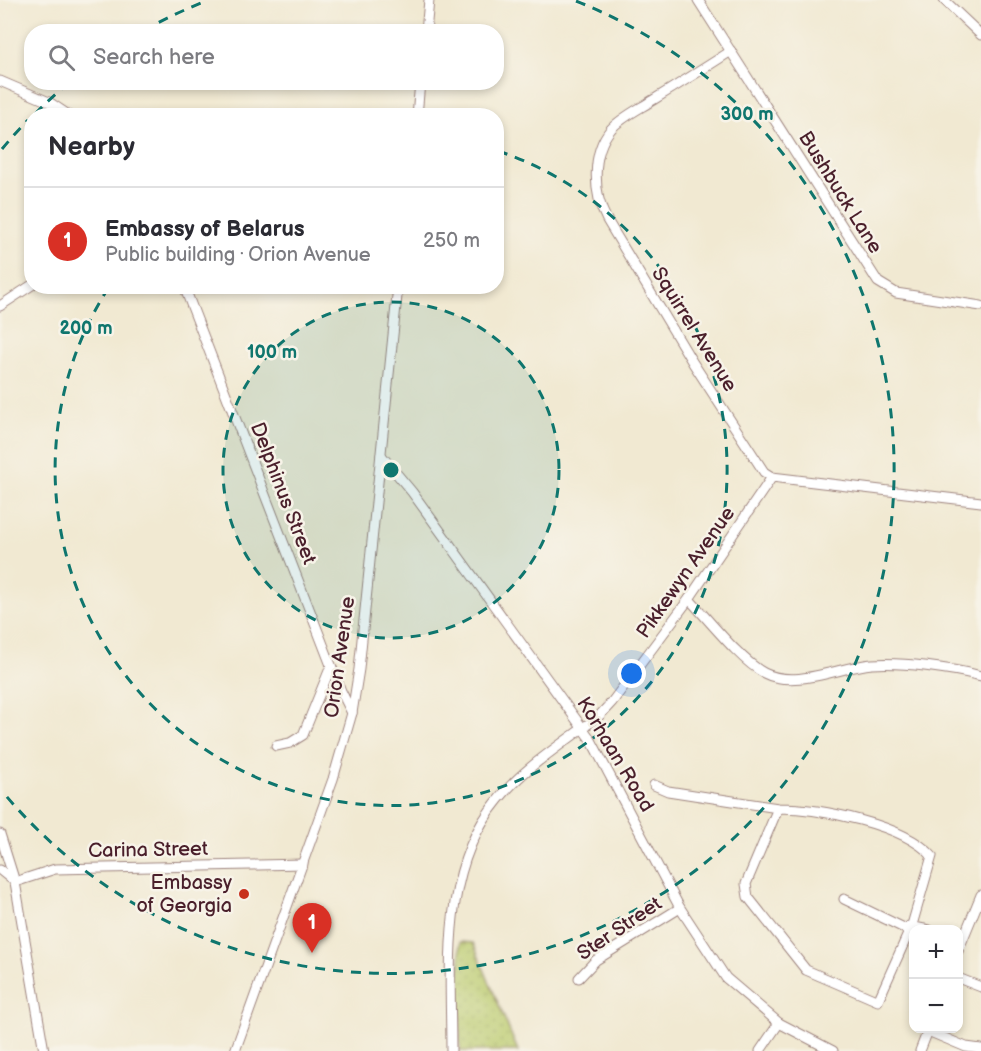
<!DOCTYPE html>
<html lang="en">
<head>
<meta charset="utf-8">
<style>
	body { margin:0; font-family:"Balsamiq Sans",sans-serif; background:#f7f7f7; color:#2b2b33 }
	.controls { position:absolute; right:18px; bottom:18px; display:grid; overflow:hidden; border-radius:12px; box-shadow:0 3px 9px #0003 }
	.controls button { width:54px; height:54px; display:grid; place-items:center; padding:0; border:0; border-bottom:2px solid #e1e1e2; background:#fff; color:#2b2b33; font:30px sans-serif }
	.you { position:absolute; left:632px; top:674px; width:21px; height:21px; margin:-15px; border:4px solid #fff; border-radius:50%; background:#1a73e8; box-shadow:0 0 0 9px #1a73e833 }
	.badge { display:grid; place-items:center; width:39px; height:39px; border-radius:50%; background:#d93025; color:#fff; font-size:20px; font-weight:700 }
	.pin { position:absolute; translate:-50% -50px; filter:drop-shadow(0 2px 3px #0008) }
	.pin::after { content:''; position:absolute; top:32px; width:21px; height:18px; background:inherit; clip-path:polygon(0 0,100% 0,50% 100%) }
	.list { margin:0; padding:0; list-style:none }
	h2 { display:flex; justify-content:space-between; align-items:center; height:78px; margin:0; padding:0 24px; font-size:26px }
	h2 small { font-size:20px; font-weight:400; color:#7c7c81 }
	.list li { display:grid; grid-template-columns:39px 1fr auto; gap:18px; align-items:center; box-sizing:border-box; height:108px; padding:0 24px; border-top:2px solid #e1e1e2 }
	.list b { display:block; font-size:22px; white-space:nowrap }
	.list p { margin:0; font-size:20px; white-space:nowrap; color:#7c7c81 }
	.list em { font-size:20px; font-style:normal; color:#7c7c81 }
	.icon { flex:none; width:33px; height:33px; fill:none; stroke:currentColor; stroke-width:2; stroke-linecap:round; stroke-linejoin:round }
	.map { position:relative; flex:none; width:981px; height:1051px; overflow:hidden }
	.search { position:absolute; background:#fff; box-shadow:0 3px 9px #0003; left:24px; top:24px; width:480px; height:66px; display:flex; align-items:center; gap:15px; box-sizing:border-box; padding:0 21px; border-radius:24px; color:#7c7c81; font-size:22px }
	.panel { position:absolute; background:#fff; box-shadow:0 3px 9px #0003; left:24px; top:108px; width:480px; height:186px; border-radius:24px }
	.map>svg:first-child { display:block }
	.grass { fill:url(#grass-dots); stroke:#82744c; stroke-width:1.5 }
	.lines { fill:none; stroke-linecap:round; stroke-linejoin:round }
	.street-casing { stroke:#9e847e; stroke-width:11 }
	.street { stroke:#fff; stroke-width:9 }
	.ring { fill:none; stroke:#0f766e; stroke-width:3; stroke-dasharray:10 8 }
	.poi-dot { fill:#c8321e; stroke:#f7f3e8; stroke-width:2 }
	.labels { text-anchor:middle; stroke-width:5; stroke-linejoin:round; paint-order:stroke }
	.street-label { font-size:20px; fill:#4a1f2b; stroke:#f7f3e8 }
	.poi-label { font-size:20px; fill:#4a1f2b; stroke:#f7f3e8; text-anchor:end }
	.centre { fill:#0f766e; stroke:#f7f3e8; stroke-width:3 }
	.ring-label { font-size:18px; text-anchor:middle; font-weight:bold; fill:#0f766e; stroke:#f7f3e8; stroke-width:5; stroke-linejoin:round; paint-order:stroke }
</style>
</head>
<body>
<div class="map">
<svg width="981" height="1051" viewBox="0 0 981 1051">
	<defs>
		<pattern id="grass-dots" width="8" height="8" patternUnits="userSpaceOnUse" patternTransform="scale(1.5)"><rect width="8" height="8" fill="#baca6c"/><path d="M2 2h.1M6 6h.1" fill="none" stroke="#a1ad5e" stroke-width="1.8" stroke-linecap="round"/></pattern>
	</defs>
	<rect width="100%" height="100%" fill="#f7f3e8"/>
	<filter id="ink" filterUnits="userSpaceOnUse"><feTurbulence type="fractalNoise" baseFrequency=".0167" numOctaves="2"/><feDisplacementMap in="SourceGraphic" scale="12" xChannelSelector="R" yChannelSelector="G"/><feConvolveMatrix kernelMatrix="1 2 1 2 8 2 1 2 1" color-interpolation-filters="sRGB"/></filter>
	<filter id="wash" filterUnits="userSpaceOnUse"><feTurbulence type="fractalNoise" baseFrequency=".008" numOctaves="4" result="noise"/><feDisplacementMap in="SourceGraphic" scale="24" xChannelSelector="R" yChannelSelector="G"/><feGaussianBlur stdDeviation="1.35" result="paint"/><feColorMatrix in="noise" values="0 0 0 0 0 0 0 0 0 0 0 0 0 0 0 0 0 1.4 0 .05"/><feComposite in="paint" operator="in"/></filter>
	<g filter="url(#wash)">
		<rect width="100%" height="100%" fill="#f1e9d2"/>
		<polygon class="grass" points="460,942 473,943 518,1051 460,1051"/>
	</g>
	<g filter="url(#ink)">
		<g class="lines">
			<g class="street-casing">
				<g id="street">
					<polyline points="698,0 878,282 896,293 981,306"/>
					<polyline points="944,0 981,35"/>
					<polyline points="426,32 429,0"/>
					<path d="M731,51C705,68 679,84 653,100C639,109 622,117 611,129C591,153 593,194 607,220L693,363L764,472L772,477L981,502"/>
					<polyline points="0,81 49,102 70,116"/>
					<polyline points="417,116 420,82"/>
					<polyline points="184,286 341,691 352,713"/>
					<polyline points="0,306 32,285"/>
					<polyline points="381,455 412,492 591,740 680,908 726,978 779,1023 833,1051"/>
					<path d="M689,599C708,619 741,661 764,673C795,689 839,667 872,664C903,662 950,668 981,676"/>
					<polyline points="276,746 290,743 303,735 331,666"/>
					<path d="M654,785L668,791L778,808L746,884L748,897L806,970L878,1001L912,925L932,856C904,824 819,808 778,808"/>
					<polyline points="0,834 15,882 44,1051"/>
					<polyline points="0,870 15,882 55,869 303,864"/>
					<polyline points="844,899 904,928 911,936"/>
					<polyline points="909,926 929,930"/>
					<polyline points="958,951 981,895"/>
					<polyline points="579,978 596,960 680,908"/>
					<polyline points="958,978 981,987"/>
					<polyline points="928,1031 966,1047 981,1049"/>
					<polyline points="235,1051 333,779 352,713 359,669 398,286"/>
					<path d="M451,1051C451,966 440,870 498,800C525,766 566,742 600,715L612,702L689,599L772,477"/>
					<polyline points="760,1051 779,1023"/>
					<polyline points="920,1051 929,1028"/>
				</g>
			</g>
			<use href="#street" class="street"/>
		</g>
	</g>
	<circle cx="391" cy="470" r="168" fill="#0f766e" fill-opacity=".12"/>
	<g class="ring">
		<circle cx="391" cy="470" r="168"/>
		<path d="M498 151A336 336 0 1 1 109 287"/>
		<path d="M2 149A504 504 0 0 1 28 120M35 114A504 504 0 0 1 67 84M143 31A504 504 0 0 1 206 1M576 1A504 504 0 1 1 2 791"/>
	</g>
	<circle class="poi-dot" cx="244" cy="894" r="6"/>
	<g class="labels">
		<g class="street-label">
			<text transform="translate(841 192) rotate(58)" y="7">Bushbuck Lane</text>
			<text transform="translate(695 329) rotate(58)" y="7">Squirrel Avenue</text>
			<text transform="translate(284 493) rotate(69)" y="7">Delphinus Street</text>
			<text transform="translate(685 572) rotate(-55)" y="7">Pikkewyn Avenue</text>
			<text transform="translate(339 657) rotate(-82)" y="7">Orion Avenue</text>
			<text transform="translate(616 754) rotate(59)" y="7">Korhaan Road</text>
			<text transform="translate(148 849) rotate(-1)" y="7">Carina Street</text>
			<text transform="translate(619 928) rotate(-34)" y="7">Ster Street</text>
		</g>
		<g class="poi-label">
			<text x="232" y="889">Embassy<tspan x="232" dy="23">of Georgia</tspan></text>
		</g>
	</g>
	<circle cx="391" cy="470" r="9" class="centre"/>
	<g class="ring-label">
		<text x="747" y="120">300 m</text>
		<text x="86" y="334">200 m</text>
		<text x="272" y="358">100 m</text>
	</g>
</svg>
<div class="controls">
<button>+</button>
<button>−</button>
</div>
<div class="you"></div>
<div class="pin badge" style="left:312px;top:953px">1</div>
<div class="search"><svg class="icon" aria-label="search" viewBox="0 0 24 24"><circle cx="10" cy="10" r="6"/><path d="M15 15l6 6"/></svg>Search here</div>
<section class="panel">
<h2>Nearby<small></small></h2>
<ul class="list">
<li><span class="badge">1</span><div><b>Embassy of Belarus</b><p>Public building · Orion Avenue</p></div><em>250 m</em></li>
</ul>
</section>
</div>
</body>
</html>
